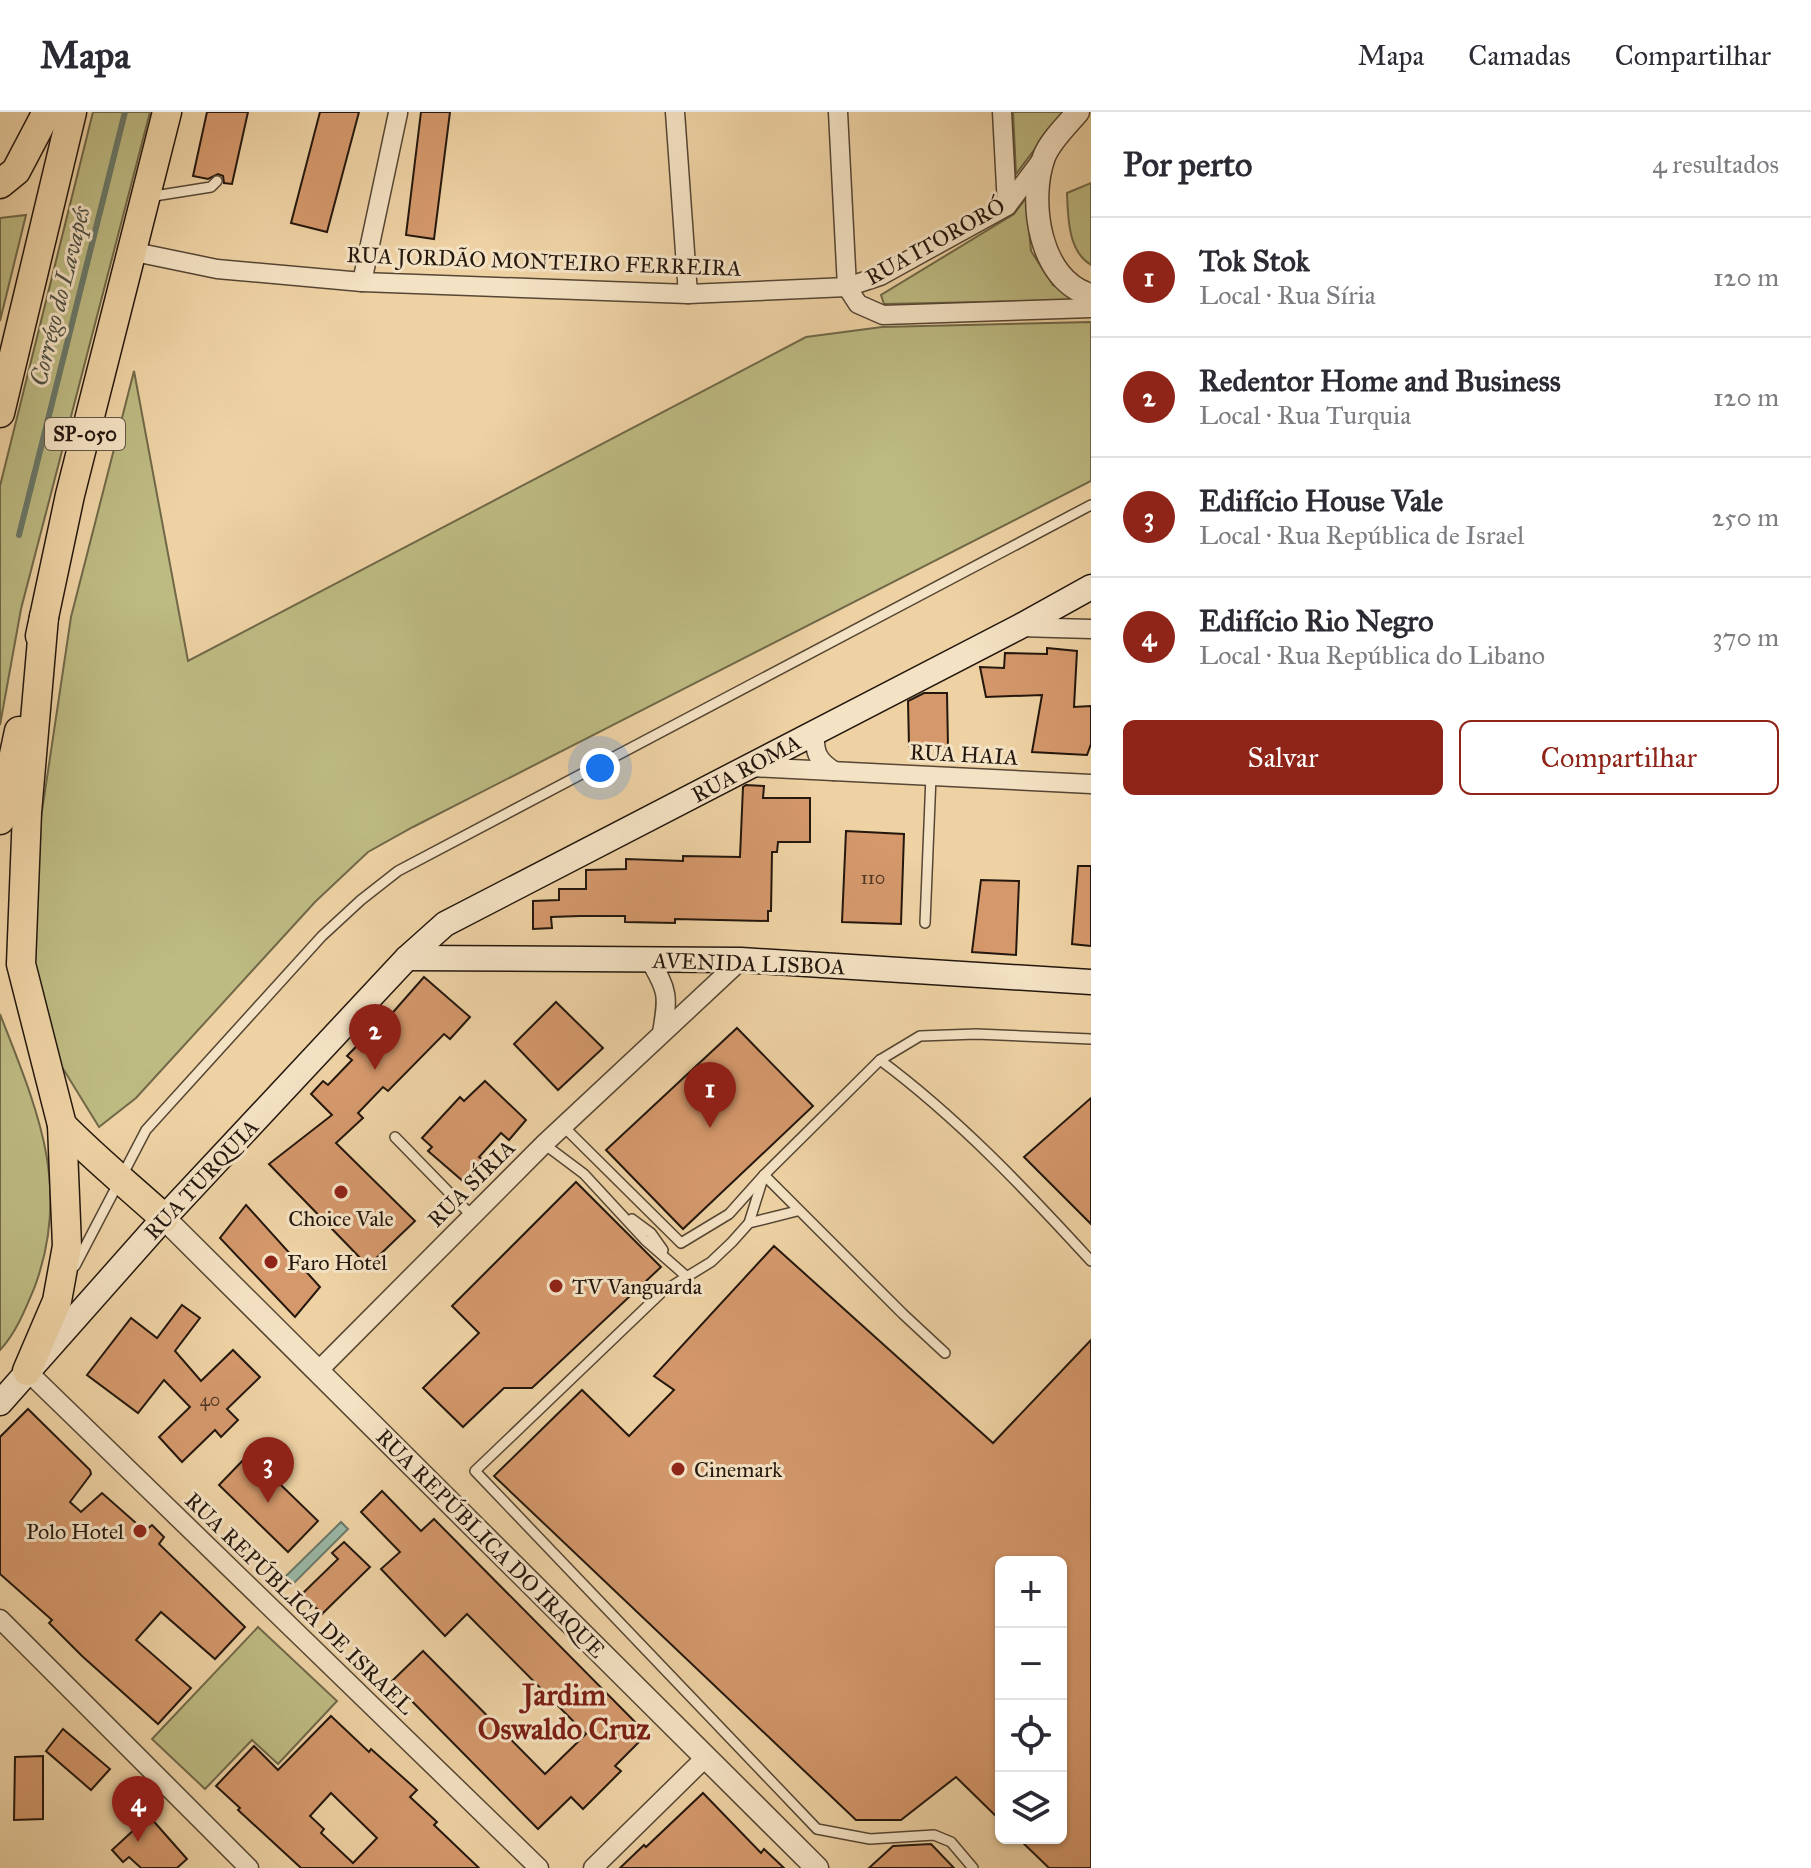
<!DOCTYPE html>
<html lang="pt">
<head>
<meta charset="utf-8">
<style>
	body { margin:0; font-family:"IM FELL Great Primer",serif; background:#f2f2f3; color:#2b2b33 }
	.controls { position:absolute; right:24px; bottom:24px; display:grid; overflow:hidden; border-radius:12px; box-shadow:0 2px 6px #0004 }
	.controls button { width:72px; height:72px; display:grid; place-items:center; padding:0; border:0; border-bottom:2px solid #e1e1e2; background:#fff; color:#2b2b33; font:40px sans-serif }
	.you { position:absolute; left:600px; top:656px; width:28px; height:28px; margin:-20px; border:6px solid #fff; border-radius:50%; background:#1a73e8; box-shadow:0 0 0 12px #1a73e833 }
	.badge { display:grid; place-items:center; width:52px; height:52px; border-radius:50%; background:#8f2418; color:#fff; font-size:26px; font-weight:700 }
	.pin { position:absolute; translate:-50% -66px; filter:drop-shadow(0 2px 4px #0008) }
	.pin::after { content:''; position:absolute; top:42px; width:28px; height:24px; background:inherit; clip-path:polygon(0 0,100% 0,50% 100%) }
	.list { margin:0; padding:0; list-style:none }
	h2 { display:flex; justify-content:space-between; align-items:center; height:104px; margin:0; padding:0 32px; font-size:34px }
	h2 small { font-size:26px; font-weight:400; color:#7c7c81 }
	.list li { display:grid; grid-template-columns:52px 1fr auto; gap:24px; align-items:center; box-sizing:border-box; height:120px; padding:0 32px; border-top:2px solid #e1e1e2 }
	.list b { display:block; font-size:30px; white-space:nowrap }
	.list p { margin:0; font-size:26px; white-space:nowrap; color:#7c7c81 }
	.list em { font-size:26px; font-style:normal; color:#7c7c81 }
	.actions { display:flex; gap:16px; padding:24px 32px }
	.actions a { flex:1; padding:18px 0; border:2px solid #8f2418; border-radius:12px; text-align:center; font-size:28px; color:#8f2418 }
	.actions .main { background:#8f2418; color:#fff }
	.icon { flex:none; width:44px; height:44px; fill:none; stroke:currentColor; stroke-width:2; stroke-linecap:round; stroke-linejoin:round }
	.map { position:relative; flex:none; width:1091px; height:1756px; overflow:hidden }
	header { display:flex; align-items:center; gap:48px; box-sizing:border-box; height:112px; padding:0 40px; background:#fff; border-bottom:2px solid #e1e1e2 }
	header strong { font-size:38px }
	nav { display:flex; gap:44px; margin-inline-start:auto; font-size:28px }
	main { display:flex }
	aside { flex:1; background:#fff }
	.map>svg:first-child { display:block }
	.green { fill:#bdba82; stroke:#706848; stroke-width:2 }
	.water { fill:#99b8a6; stroke:#6a7869; stroke-width:2 }
	.lines { fill:none; stroke-linecap:round; stroke-linejoin:round }
	.stream { stroke:#6a7869; stroke-width:6 }
	.building { fill:#d4986b; stroke:#24170d; stroke-width:2; fill-rule:evenodd }
	.service-casing { stroke:#564633; stroke-width:12 }
	.minor-casing { stroke:#564633; stroke-width:21 }
	.tertiary-casing { stroke:#564633; stroke-width:25 }
	.secondary-casing { stroke:#24170d; stroke-width:27 }
	.trunk-casing { stroke:#24170d; stroke-width:31 }
	.service { stroke:#f4e2c4; stroke-width:9 }
	.minor { stroke:#f4e2c4; stroke-width:18 }
	.tertiary { stroke:#f4e2c4; stroke-width:22 }
	.secondary { stroke:#f4e2c4; stroke-width:24 }
	.trunk { stroke:#eed2a4; stroke-width:28 }
	.poi-dot { fill:#8f2418; stroke:#f4e2c4; stroke-width:3 }
	.labels { text-anchor:middle; stroke-width:6; stroke-linejoin:round; paint-order:stroke }
	.number-label { font-size:18px; fill:#503724 }
	.shield { fill:#f4e2c4; stroke:#625444; stroke-width:2 }
	.shield-label { font-size:20px; font-weight:bold; fill:#24170d }
	.street-label { font-size:22px; fill:#24170d; stroke:#f4e2c4 }
	.poi-label { font-size:22px; fill:#24170d; stroke:#f4e2c4; text-anchor:start }
	.water-label { font-size:24px; font-style:italic; fill:#4d4f43; stroke:#f4e2c4 }
	.district-label { font-size:30px; font-weight:bold; fill:#7a1f14; stroke:#f4e2c4 }
</style>
</head>
<body>
<header>
<strong>Mapa</strong>
<nav><a>Mapa</a><a>Camadas</a><a>Compartilhar</a></nav>
</header>
<main>
<div class="map">
<svg width="1091" height="1756" viewBox="0 0 1091 1756">
	<rect width="100%" height="100%" fill="#eed2a4"/>
	<filter id="stains"><feTurbulence type="fractalNoise" baseFrequency=".0025" numOctaves="4"/><feColorMatrix values="0 0 0 0 .2 0 0 0 0 .09 0 0 0 0 .02 0 0 0 .5 -.17"/></filter>
	<radialGradient id="worn" r=".72"><stop offset=".6" stop-color="#630" stop-opacity="0"/><stop offset="1" stop-color="#630" stop-opacity=".3"/></radialGradient>
	<g class="green">
		<polygon points="93,0 150,0 21,497 0,613 0,374"/>
		<polygon points="1013,0 1063,0 1016,62"/>
		<path d="M1091,71V153C1068,139 1068,106 1067,81Z"/>
		<polygon points="1026,86 1031,139 1053,173 1080,188 884,192 881,183 1014,102"/>
		<polygon points="26,103 0,209 0,106"/>
		<polygon points="1091,210 1091,369 413,715 368,740 315,790 136,986 99,1015 49,934 34,851 41,706 71,505 134,259 188,549 806,225 882,215"/>
		<path d="M0,902C36,995 72,1073 35,1174C26,1196 16,1221 0,1238Z"/>
		<polygon points="258,1515 337,1589 278,1652 252,1628 205,1677 152,1627"/>
	</g>
	<polygon class="water" points="341,1410 348,1417 293,1472 285,1465"/>
	<g class="lines">
		<polyline class="stream" points="19,423 125,0"/>
	</g>
	<g class="building">
		<polygon points="207,0 248,0 232,72 224,71 223,64 218,62 208,67 193,64"/>
		<polygon points="320,0 359,0 327,120 291,111"/>
		<polygon points="421,0 450,0 434,127 406,123"/>
		<polygon points="1047,536 1077,539 1074,595 1091,594 1091,632 1087,643 1032,640 1042,583 986,585 980,555 1004,556 1005,541 1047,542"/>
		<polygon points="924,581 947,581 948,635 909,634 908,589"/>
		<polygon points="746,673 764,674 763,686 810,686 810,730 778,730 777,740 772,740 771,799 768,799 768,809 675,807 675,811 625,810 625,804 580,804 551,805 552,816 533,817 533,789 559,788 559,777 586,777 586,758 626,757 626,747 683,749 683,744 740,745 743,675"/>
		<polygon points="846,719 904,722 901,812 842,810"/>
		<polygon points="1078,754 1091,754 1091,834 1072,832"/>
		<polygon points="981,768 1019,769 1016,843 972,840"/>
		<polygon points="424,865 470,905 450,927 444,922 388,979 383,975 358,1001 363,1006 336,1031 415,1109 368,1154 269,1052 332,1003 311,982 323,969 328,973 352,948 347,944 386,904 388,906"/>
		<polygon points="556,890 603,936 558,978 514,932"/>
		<polygon points="737,916 813,994 683,1117 606,1038"/>
		<polygon points="485,969 526,1008 509,1028 501,1021 479,1045 483,1048 464,1070 428,1039 432,1035 422,1026 460,985 464,989"/>
		<polygon points="1091,986 1091,1112 1024,1045"/>
		<polygon points="576,1070 661,1155 532,1276 504,1276 463,1315 423,1276 479,1221 452,1194"/>
		<polygon points="246,1093 320,1175 295,1205 220,1126"/>
		<polygon points="774,1134 993,1331 1091,1228 1091,1756 1049,1756 1018,1726 1061,1726 1061,1450 1001,1450 1001,1709 956,1665 901,1708 856,1708 494,1364 582,1278 629,1324 674,1278 654,1264"/>
		<polygon points="182,1193 200,1206 175,1239 201,1269 233,1238 260,1265 227,1297 238,1308 221,1325 215,1318 182,1350 159,1325 190,1295 164,1268 138,1301 87,1263 131,1206 157,1226"/>
		<polygon points="28,1297 90,1358 91,1362 70,1390 81,1400 102,1381 145,1419 152,1413 164,1425 159,1432 245,1515 215,1547 161,1500 136,1528 191,1576 158,1612 82,1544 49,1511 52,1508 0,1462 0,1325"/>
		<polygon points="249,1342 318,1409 288,1440 219,1373"/>
		<polygon points="382,1379 421,1419 434,1407 647,1622 615,1654 621,1659 583,1697 571,1685 538,1717 392,1569 423,1539 545,1662 586,1622 467,1502 445,1524 381,1457 400,1440 361,1400"/>
		<polygon points="344,1430 370,1455 322,1502 302,1482 338,1447 332,1441"/>
		<path d="M331,1604L369,1640L371,1637L417,1678L410,1685L437,1710L434,1713L479,1756H301L238,1698L240,1696L216,1674L254,1634L278,1658ZM331,1681L377,1726L353,1751L321,1721L324,1717L310,1704Z"/>
		<polygon points="63,1617 110,1657 91,1678 46,1639"/>
		<polygon points="43,1644 43,1707 14,1708 15,1645"/>
		<polygon points="703,1681 761,1741 764,1737 784,1756 620,1756 644,1733 646,1735"/>
		<polygon points="149,1704 187,1747 177,1756 141,1756 129,1745 123,1750 112,1738"/>
		<polygon points="931,1732 954,1756 869,1756 893,1734"/>
	</g>
	<g class="lines">
		<g class="service-casing">
			<g id="service">
				<polyline points="148,85 211,75 217,69"/>
				<polyline points="925,811 931,664"/>
				<path d="M880,948C958,1006 1025,1077 1091,1149"/>
				<polyline points="563,1014 681,1131 729,1102 764,1063 880,948 920,924 976,922 1091,927"/>
				<polyline points="395,1025 471,1103"/>
				<polyline points="544,1032 584,1062 645,1128 686,1164"/>
				<polyline points="764,1063 749,1111 732,1130 711,1150 662,1180 475,1359 817,1717 870,1727 934,1723 951,1730 973,1756"/>
				<polyline points="764,1063 903,1202 945,1241"/>
				<polyline points="632,1107 651,1121 663,1138"/>
				<polyline points="749,1111 797,1099"/>
				<polyline points="75,1154 146,1018 322,824 361,788 398,759 1091,393"/>
			</g>
		</g>
		<g class="minor-casing">
			<g id="minor">
				<polyline points="675,0 688,182"/>
				<polyline points="838,0 847,175"/>
				<polyline points="1002,0 1007,94"/>
				<polyline points="130,139 217,157 362,170 688,182 847,175 880,164 1007,94 1043,46"/>
				<polyline points="362,170 398,1"/>
				<polyline points="847,175 858,192 883,203 1091,196"/>
				<polyline points="1019,515 1091,517"/>
				<path d="M815,620C814,640 817,648 834,659"/>
				<polyline points="750,655 1091,672"/>
				<path d="M649,847C669,880 668,884 662,921"/>
				<polyline points="27,1259 539,1756"/>
				<polyline points="318,1259 544,1032 741,848"/>
				<polyline points="0,1507 249,1756"/>
				<polyline points="593,1756 706,1645"/>
			</g>
		</g>
		<g class="tertiary-casing">
			<g id="tertiary">
				<path d="M1078,0C1067,13 1050,29 1044,45C1028,88 1039,169 1091,183"/>
				<polyline points="164,1106 817,1756"/>
			</g>
		</g>
		<g class="secondary-casing">
			<g id="secondary">
				<polyline points="407,846 741,848 1091,870"/>
				<polyline points="0,1291 164,1106 407,846 445,812 1019,515 1091,475"/>
			</g>
		</g>
		<g class="trunk-casing">
			<g id="trunk">
				<polyline points="0,72 16,59 47,0"/>
				<polyline points="0,301 72,0"/>
				<polyline points="40,524 70,383 167,0"/>
				<polyline points="0,708 19,619"/>
				<path d="M62,1013C94,1046 130,1075 164,1106"/>
				<polyline points="27,1259 57,1189 67,1134 62,1013 21,852 27,700 44,505"/>
			</g>
		</g>
		<use href="#service" class="service"/>
		<use href="#minor" class="minor"/>
		<use href="#tertiary" class="tertiary"/>
		<use href="#secondary" class="secondary"/>
		<use href="#trunk" class="trunk"/>
	</g>
	<g class="poi-dot">
		<circle cx="341" cy="1080" r="8"/>
		<circle cx="271" cy="1150" r="8"/>
		<circle cx="556" cy="1174" r="8"/>
		<circle cx="678" cy="1357" r="8"/>
		<circle cx="140" cy="1419" r="8"/>
	</g>
	<g class="labels">
		<g class="number-label">
			<text x="873" y="772">110</text>
			<text x="210" y="1294">40</text>
		</g>
		<rect class="shield" x="45" y="306" width="80" height="32" rx="6"/>
		<g class="shield-label">
			<text x="85" y="329">SP-050</text>
		</g>
		<g class="street-label">
			<text transform="translate(935 129) rotate(-29)" y="8">RUA ITORORÓ</text>
			<text transform="translate(544 149) rotate(2)" y="8">RUA JORDÃO MONTEIRO FERREIRA</text>
			<text transform="translate(964 642) rotate(3)" y="8">RUA HAIA</text>
			<text transform="translate(746 656) rotate(-28)" y="8">RUA ROMA</text>
			<text transform="translate(749 851) rotate(2)" y="8">AVENIDA LISBOA</text>
			<text transform="translate(201 1067) rotate(-47)" y="8">RUA TURQUIA</text>
			<text transform="translate(471 1071) rotate(-45)" y="8">RUA SÍRIA</text>
			<text transform="translate(491 1431) rotate(45)" y="8">RUA REPÚBLICA DO IRAQUE</text>
			<text transform="translate(300 1491) rotate(44)" y="8">RUA REPÚBLICA DE ISRAEL</text>
		</g>
		<g class="poi-label">
			<text x="341" y="1114" text-anchor="middle">Choice Vale</text>
			<text x="287" y="1158">Faro Hotel</text>
			<text x="572" y="1182">TV Vanguarda</text>
			<text x="694" y="1365">Cinemark</text>
			<text x="124" y="1427" text-anchor="end">Polo Hotel</text>
		</g>
		<g class="water-label">
			<text transform="translate(60 184) rotate(-76)" y="8">Corrégo do Lavapés</text>
		</g>
		<g class="district-label">
			<text x="564" y="1593">Jardim<tspan x="564" dy="34">Oswaldo Cruz</tspan></text>
		</g>
	</g>
	<rect width="100%" height="100%" filter="url(#stains)"/>
	<rect width="100%" height="100%" fill="url(#worn)"/>
</svg>
<div class="controls">
<button>+</button>
<button>−</button>
<button><svg class="icon" aria-label="locate" viewBox="0 0 24 24"><circle cx="12" cy="12" r="6"/><path d="M12 2v4M12 18v4M2 12h4M18 12h4"/></svg></button>
<button><svg class="icon" aria-label="layers" viewBox="0 0 24 24"><path d="M12 4l9 5-9 5-9-5zM3 14l9 5 9-5"/></svg></button>
</div>
<div class="you"></div>
<div class="pin badge" style="left:710px;top:1016px">1</div>
<div class="pin badge" style="left:375px;top:958px">2</div>
<div class="pin badge" style="left:268px;top:1391px">3</div>
<div class="pin badge" style="left:138px;top:1730px">4</div>
</div>
<aside>
<h2>Por perto<small>4 resultados</small></h2>
<ul class="list">
<li><span class="badge">1</span><div><b>Tok Stok</b><p>Local · Rua Síria</p></div><em>120 m</em></li>
<li><span class="badge">2</span><div><b>Redentor Home and Business</b><p>Local · Rua Turquia</p></div><em>120 m</em></li>
<li><span class="badge">3</span><div><b>Edifício House Vale</b><p>Local · Rua República de Israel</p></div><em>250 m</em></li>
<li><span class="badge">4</span><div><b>Edifício Rio Negro</b><p>Local · Rua República do Libano</p></div><em>370 m</em></li>
</ul>
<div class="actions"><a class="main">Salvar</a><a>Compartilhar</a></div>
</aside>
</main>
</body>
</html>
